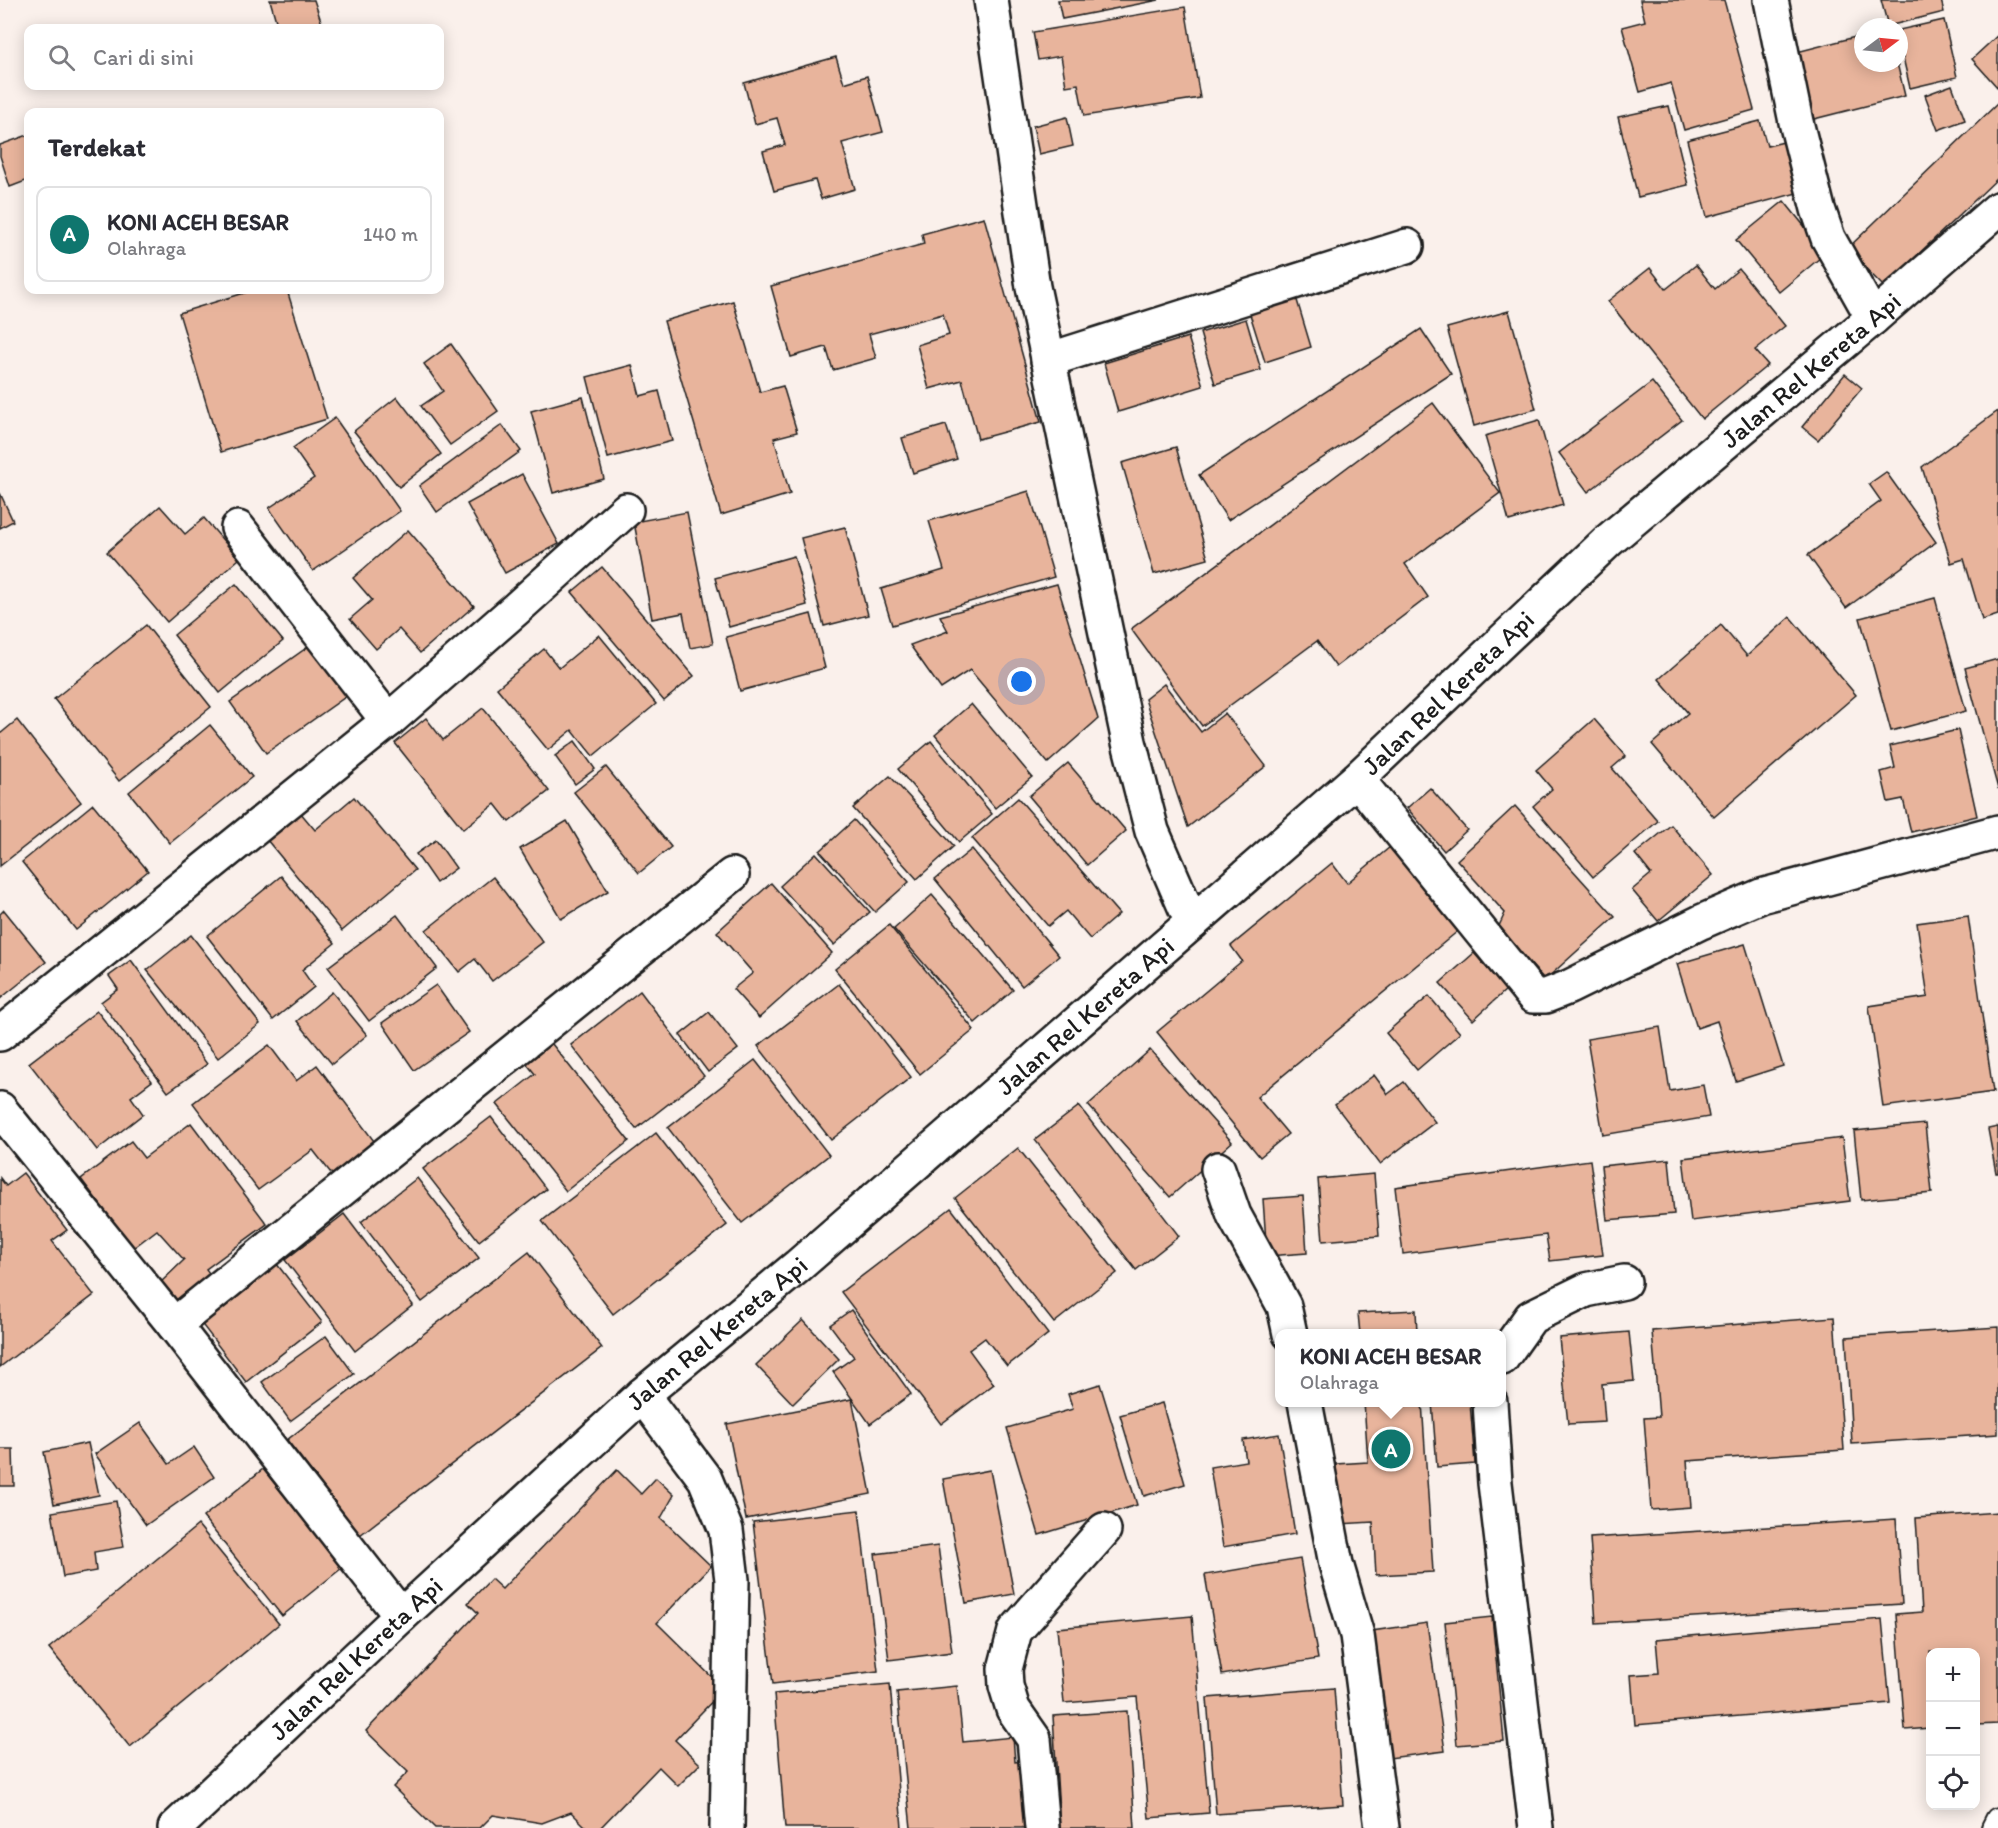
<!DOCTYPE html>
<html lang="id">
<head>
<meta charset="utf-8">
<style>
	body { margin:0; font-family:Itim,sans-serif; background:#f7f7f7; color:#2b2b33 }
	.controls { position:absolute; right:18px; bottom:18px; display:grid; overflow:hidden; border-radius:12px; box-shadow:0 3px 15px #0003 }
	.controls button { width:54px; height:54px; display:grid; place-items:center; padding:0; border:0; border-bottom:2px solid #e1e1e2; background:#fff; color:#2b2b33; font:30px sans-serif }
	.compass { position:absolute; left:1854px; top:18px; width:54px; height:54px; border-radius:50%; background:#fff; box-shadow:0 3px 15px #0003; rotate:74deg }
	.you { position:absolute; left:1022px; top:682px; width:21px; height:21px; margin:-15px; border:4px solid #fff; border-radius:50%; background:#1a73e8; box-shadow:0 0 0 9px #1a73e833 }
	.badge { display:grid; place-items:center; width:39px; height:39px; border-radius:50%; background:#0f766e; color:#fff; font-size:20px; font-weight:700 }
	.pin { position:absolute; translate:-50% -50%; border:3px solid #fff; box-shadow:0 2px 6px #0006 }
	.popup { position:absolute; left:1275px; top:1329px; width:231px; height:78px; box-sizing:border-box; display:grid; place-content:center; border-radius:12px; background:#fff; filter:drop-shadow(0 2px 4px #0005); font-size:20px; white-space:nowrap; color:#7c7c81 }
	.popup b { font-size:22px; color:#2b2b33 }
	.popup::after { content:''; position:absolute; left:50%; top:100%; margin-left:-12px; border:12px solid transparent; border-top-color:#fff }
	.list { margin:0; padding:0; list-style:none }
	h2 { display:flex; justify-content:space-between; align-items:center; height:78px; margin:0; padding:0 24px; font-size:26px }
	h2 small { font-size:20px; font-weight:400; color:#7c7c81 }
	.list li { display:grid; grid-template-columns:39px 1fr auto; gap:18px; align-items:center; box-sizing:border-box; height:96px; margin:0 12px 12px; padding:0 12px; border:2px solid #e1e1e2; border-radius:12px }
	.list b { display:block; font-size:22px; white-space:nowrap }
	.list p { margin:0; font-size:20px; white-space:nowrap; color:#7c7c81 }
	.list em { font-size:20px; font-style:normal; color:#7c7c81 }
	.icon { flex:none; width:33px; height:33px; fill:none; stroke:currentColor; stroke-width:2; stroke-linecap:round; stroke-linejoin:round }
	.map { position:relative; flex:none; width:1998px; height:1828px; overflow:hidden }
	.search { position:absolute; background:#fff; box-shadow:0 3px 15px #0003; left:24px; top:24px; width:420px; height:66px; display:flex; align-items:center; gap:15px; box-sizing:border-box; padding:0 21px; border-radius:12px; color:#7c7c81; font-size:22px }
	.panel { position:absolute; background:#fff; box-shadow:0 3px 15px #0003; left:24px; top:108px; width:420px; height:186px; border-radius:12px }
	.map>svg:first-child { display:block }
	.building { fill:#e8b49c; stroke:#1c1c1c; stroke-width:1.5 }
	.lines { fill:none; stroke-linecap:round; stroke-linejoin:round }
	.service-casing { stroke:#1c1c1c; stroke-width:28 }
	.minor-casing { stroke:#1c1c1c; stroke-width:38 }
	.secondary-casing { stroke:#1c1c1c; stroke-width:38 }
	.service { stroke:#fff; stroke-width:24 }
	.minor { stroke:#fff; stroke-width:33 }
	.secondary { stroke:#fff; stroke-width:33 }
	.labels { text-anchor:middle; stroke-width:4.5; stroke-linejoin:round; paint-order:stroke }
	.street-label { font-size:26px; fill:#1c1c1c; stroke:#fff }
</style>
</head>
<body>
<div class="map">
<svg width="1998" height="1828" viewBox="0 0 1998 1828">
	<rect width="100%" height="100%" fill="#faf0eb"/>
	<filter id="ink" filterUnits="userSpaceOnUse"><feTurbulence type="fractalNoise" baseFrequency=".0167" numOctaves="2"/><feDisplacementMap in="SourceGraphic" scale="12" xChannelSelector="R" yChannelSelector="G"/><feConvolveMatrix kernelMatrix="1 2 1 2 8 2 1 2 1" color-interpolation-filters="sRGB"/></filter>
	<g filter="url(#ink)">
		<g class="building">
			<polygon points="270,0 314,0 322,24 305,28 278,28"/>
			<polygon points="1058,0 1159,0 1062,19"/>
			<polygon points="1640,0 1724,0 1754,110 1684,130 1671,83 1640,92 1622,27 1645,21"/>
			<polygon points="1881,0 1941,0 1944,12 1888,26"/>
			<polygon points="1185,7 1200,98 1084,116 1078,84 1066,86 1061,56 1038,60 1033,32"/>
			<polygon points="1944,20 1957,77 1910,88 1899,40 1899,30"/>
			<polygon points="1863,35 1863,63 1897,63 1905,96 1810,120 1793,53"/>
			<polygon points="1998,35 1998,88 1972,59"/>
			<polygon points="836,57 844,83 867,76 883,132 842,143 855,189 821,199 815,180 774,191 763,151 785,145 777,118 755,124 744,83"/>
			<polygon points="1952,85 1965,120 1938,130 1925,95"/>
			<polygon points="1998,103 1998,178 1884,287 1847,249"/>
			<polygon points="1669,106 1688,185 1638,197 1618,117"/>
			<polygon points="1067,117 1073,146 1039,154 1033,126"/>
			<polygon points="1760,121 1767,146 1784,142 1797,193 1707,217 1687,140"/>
			<polygon points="28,135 28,183 28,180 10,187 0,156 0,145"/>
			<polygon points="1784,201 1826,253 1779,292 1736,240"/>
			<polygon points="984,217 1041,422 978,439 962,380 929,389 917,345 949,335 943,314 869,334 876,358 833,370 826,347 791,357 771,286 924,244 922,234"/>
			<polygon points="1696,265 1715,289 1739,269 1785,326 1755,350 1768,365 1702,419 1608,301 1650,268 1666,289"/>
			<polygon points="254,290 287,290 327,419 221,452 179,313"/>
			<polygon points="1296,297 1311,347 1265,362 1249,311"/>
			<polygon points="733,301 760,392 783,386 797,432 774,438 790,494 721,515 664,321"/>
			<polygon points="1509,311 1536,409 1474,426 1447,328"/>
			<polygon points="1246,319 1261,370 1215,384 1200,333"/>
			<polygon points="1421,329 1451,374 1228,520 1199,475"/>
			<polygon points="1188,337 1203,386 1118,412 1104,363"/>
			<polygon points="451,344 498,411 450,445 421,406 443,391 424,364"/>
			<polygon points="632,365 640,396 659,391 672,441 608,458 587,377"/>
			<polygon points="1845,374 1862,388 1818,440 1802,427"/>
			<polygon points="1652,382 1682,420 1588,492 1559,453"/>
			<polygon points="397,397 441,454 399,487 354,431"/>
			<polygon points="583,397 604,479 553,493 531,411"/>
			<polygon points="1433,403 1500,493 1405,564 1428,597 1336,667 1317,641 1202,726 1131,629"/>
			<polygon points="1998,411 1998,615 1982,620 1964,559 1951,563 1922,467"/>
			<polygon points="335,418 400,511 313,571 269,508 314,478 293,448"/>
			<polygon points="1539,420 1563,505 1509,521 1485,436"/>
			<polygon points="502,425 521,451 437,512 419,486"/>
			<polygon points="946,425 957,459 913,473 902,438"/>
			<polygon points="1176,447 1208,559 1154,574 1122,463"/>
			<polygon points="1886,472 1936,542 1846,608 1808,555 1881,501 1869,484"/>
			<polygon points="522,474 559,544 505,573 467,504"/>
			<polygon points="1029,491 1054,577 892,625 881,589 944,570 929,521"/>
			<polygon points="0,493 13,521 0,528"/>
			<polygon points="160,506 185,534 204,518 239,559 167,622 107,552"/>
			<polygon points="687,512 713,644 690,648 683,613 652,619 634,522"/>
			<polygon points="845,527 868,615 824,626 801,538"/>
			<polygon points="408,530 474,606 420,653 399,629 376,649 350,619 372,600 353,578"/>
			<polygon points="794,556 807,605 729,627 715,578"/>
			<polygon points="602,567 694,676 664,701 572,592"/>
			<polygon points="236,584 283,641 220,693 174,635"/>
			<polygon points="1057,584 1098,719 1048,763 970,670 941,689 910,645 948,631 940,616"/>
			<polygon points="1935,598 1966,711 1891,731 1860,618"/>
			<polygon points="811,614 825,668 740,691 726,637"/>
			<polygon points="1790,617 1856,695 1714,817 1652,744 1688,713 1659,679 1721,625 1747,656"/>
			<polygon points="146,625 211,707 119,781 54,699"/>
			<polygon points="599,635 656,704 593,756 572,730 548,750 497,688 544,649 559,668"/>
			<polygon points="312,644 348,695 266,753 230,702"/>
			<polygon points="1998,659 1998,789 1965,668"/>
			<polygon points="1164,684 1201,732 1225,713 1266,766 1188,827 1145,699"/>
			<polygon points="971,704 1032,777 995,808 935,735"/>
			<polygon points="483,708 549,791 509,822 495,804 463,829 395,743 426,718 443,740"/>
			<polygon points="1594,719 1626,756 1612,768 1658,821 1593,877 1533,806 1552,789 1536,770"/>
			<polygon points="17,720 81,802 0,866 0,734"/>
			<polygon points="210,725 252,777 170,843 129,792"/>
			<polygon points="1958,730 1977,816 1911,832 1903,799 1888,802 1881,772 1895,768 1890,746"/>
			<polygon points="575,741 595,769 575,784 555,756"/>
			<polygon points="931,741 992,814 959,842 898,769"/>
			<polygon points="1068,763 1126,831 1087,865 1029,796"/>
			<polygon points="606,767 671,847 639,873 574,792"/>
			<polygon points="890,776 954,846 917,879 853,808"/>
			<polygon points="1430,788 1467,830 1444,851 1407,808"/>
			<polygon points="354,797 415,870 342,931 267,840 300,812 315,830"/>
			<polygon points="1018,798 1119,914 1090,939 1066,911 1048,926 972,838"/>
			<polygon points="93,804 148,871 76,930 22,862"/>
			<polygon points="1515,806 1615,917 1545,980 1498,928 1505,913 1457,860"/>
			<polygon points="854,820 909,882 875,912 820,851"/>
			<polygon points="567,821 608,891 561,919 520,849"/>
			<polygon points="1671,825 1713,875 1658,921 1632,890 1651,874 1635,854"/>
			<polygon points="436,840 456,868 436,883 416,854"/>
			<polygon points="1390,847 1458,931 1257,1097 1288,1134 1260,1157 1157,1032 1242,961 1231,946 1332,863 1347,883"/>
			<polygon points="972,849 1059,956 1022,986 935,879"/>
			<polygon points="816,853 870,912 834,945 780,886"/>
			<polygon points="281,876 335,943 302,970 314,987 273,1020 207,936"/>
			<polygon points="493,877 543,942 492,981 475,959 459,972 426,930"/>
			<polygon points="771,883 832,953 759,1018 733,989 753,973 717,932"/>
			<polygon points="932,895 1013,990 975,1023 894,929"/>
			<polygon points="4,910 46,962 0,999 0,914"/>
			<polygon points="397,915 437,968 369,1021 328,967"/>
			<polygon points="1968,916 1993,1092 1883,1107 1869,1006 1928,997 1917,923"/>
			<polygon points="889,925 974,1030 920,1074 835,969"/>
			<polygon points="191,935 260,1024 218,1058 147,970"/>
			<polygon points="1745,944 1783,1066 1736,1081 1717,1021 1697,1028 1677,964"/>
			<polygon points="1474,953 1506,990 1473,1020 1440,983"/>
			<polygon points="131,960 207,1064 168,1092 101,1002 118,989 109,976"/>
			<polygon points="839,984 911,1077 831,1140 758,1046"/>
			<polygon points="436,985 469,1032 414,1070 382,1023"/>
			<polygon points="640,991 704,1076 636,1129 571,1045"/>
			<polygon points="332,992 367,1035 332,1064 297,1021"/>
			<polygon points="1429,996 1460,1033 1417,1070 1386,1033"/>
			<polygon points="97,1011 152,1081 131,1097 143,1114 97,1150 29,1063"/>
			<polygon points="709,1012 738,1049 708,1072 680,1035"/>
			<polygon points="1660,1027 1670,1091 1703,1085 1709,1117 1603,1135 1587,1039"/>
			<polygon points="548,1039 629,1141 566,1191 497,1104 535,1074 523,1059"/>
			<polygon points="269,1045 296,1081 317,1065 377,1145 334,1177 313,1150 258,1190 193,1103"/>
			<polygon points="1150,1050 1232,1142 1170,1197 1088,1105"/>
			<polygon points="755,1060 829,1155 742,1223 668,1128"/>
			<polygon points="1374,1075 1388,1094 1404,1082 1435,1122 1380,1164 1335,1105"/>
			<polygon points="1079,1106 1179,1236 1136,1270 1035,1140"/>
			<polygon points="491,1117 546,1189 479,1241 423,1169"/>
			<polygon points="191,1123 267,1224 206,1269 214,1280 178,1307 160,1283 184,1260 157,1230 133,1248 81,1179 131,1141 144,1158"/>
			<polygon points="1925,1124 1932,1193 1861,1200 1854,1131"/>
			<polygon points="1998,1127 1998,1173 1996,1173 1988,1129"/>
			<polygon points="656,1133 727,1225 613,1314 542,1221"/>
			<polygon points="1842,1138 1850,1201 1691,1221 1683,1158"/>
			<polygon points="1018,1148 1117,1273 1054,1323 955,1198"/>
			<polygon points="1669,1159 1674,1214 1607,1220 1601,1166"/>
			<polygon points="1590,1160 1603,1255 1550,1261 1546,1235 1403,1254 1395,1187"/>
			<polygon points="23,1173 67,1230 52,1241 94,1295 0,1367 0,1178 6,1186"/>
			<polygon points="1374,1174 1379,1236 1323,1241 1318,1179"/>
			<polygon points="417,1178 479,1258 422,1302 361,1222"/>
			<polygon points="1303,1196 1307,1253 1267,1256 1263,1199"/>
			<polygon points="951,1208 1048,1334 1007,1366 985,1338 969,1350 994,1384 941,1424 841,1292"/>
			<polygon points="344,1214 413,1305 355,1351 285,1260"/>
			<polygon points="529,1252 602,1348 360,1535 287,1440"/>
			<polygon points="276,1263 322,1322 246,1382 200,1322"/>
			<polygon points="851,1310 911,1394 870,1424 833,1372 854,1357 830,1325"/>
			<polygon points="1416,1310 1417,1334 1360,1334 1358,1313"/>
			<polygon points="1834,1317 1844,1450 1687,1461 1691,1507 1651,1510 1644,1418 1659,1417 1652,1331"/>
			<polygon points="803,1320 839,1359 793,1404 756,1365"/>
			<polygon points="1998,1327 1998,1434 1852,1444 1846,1337"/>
			<polygon points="1629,1332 1634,1381 1602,1384 1605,1422 1568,1424 1559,1338"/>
			<polygon points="326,1336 354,1374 290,1421 262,1382"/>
			<polygon points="1100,1384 1137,1505 1039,1535 1007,1428 1073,1409 1068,1394"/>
			<polygon points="852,1399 871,1494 746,1519 727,1424"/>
			<polygon points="1364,1402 1422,1402 1433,1572 1376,1575 1373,1522 1339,1524 1336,1464 1368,1462"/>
			<polygon points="1432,1402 1470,1402 1475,1464 1437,1467"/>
			<polygon points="1162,1403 1185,1484 1144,1496 1120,1415"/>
			<polygon points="140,1423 169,1464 194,1447 214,1477 146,1525 95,1454"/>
			<polygon points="1279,1434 1295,1534 1223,1547 1210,1467 1246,1461 1243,1440"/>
			<polygon points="88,1443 99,1495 54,1504 44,1452"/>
			<polygon points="0,1449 13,1449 14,1486 0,1486"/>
			<polygon points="263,1469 342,1568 282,1616 203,1517"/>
			<polygon points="617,1470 641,1494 656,1478 674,1495 661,1518 711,1566 657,1623 724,1689 675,1740 700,1764 678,1786 659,1767 600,1828 587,1828 571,1812 542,1823 493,1815 480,1828 435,1828 393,1787 408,1772 366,1731 478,1613 468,1603 491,1579 502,1589"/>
			<polygon points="990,1470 1014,1594 966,1603 943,1479"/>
			<polygon points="116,1501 124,1547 94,1552 96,1571 63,1577 52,1512"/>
			<polygon points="859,1510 878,1671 773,1684 753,1522"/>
			<polygon points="1998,1512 1998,1724 1976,1725 1976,1652 1930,1652 1930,1728 1905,1730 1896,1614 1922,1612 1916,1518"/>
			<polygon points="1896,1519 1902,1604 1596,1623 1590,1538"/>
			<polygon points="198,1525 279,1624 130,1747 49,1648"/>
			<polygon points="938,1546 952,1652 889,1660 875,1554"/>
			<polygon points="1300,1559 1318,1659 1222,1675 1205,1575"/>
			<polygon points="1192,1616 1209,1813 1149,1818 1137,1697 1064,1703 1057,1628"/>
			<polygon points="1492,1617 1504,1741 1457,1745 1445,1622"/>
			<polygon points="1882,1619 1890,1703 1635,1725 1631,1675 1659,1673 1656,1639"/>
			<polygon points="1427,1623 1445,1751 1389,1758 1372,1631"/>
			<polygon points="890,1684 902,1828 785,1828 774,1694"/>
			<polygon points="957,1686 963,1742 1013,1737 1015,1762 1024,1761 1031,1828 911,1828 897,1692"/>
			<polygon points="1334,1688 1343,1805 1216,1814 1207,1698"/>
			<polygon points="1127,1711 1135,1828 1060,1828 1053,1716"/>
		</g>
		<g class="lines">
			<g class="service-casing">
				<polyline id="service" points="1994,1828 1998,1820"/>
			</g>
			<g class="minor-casing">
				<g id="minor">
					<polyline points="991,0 1033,287 1129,742 1152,831 1192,923"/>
					<polyline points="1771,0 1796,122 1818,209 1828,238 1873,318"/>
					<polyline points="1048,360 1407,246"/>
					<polyline points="238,528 388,721"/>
					<polyline points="1357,779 1533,996 1546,996 1569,987 1701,922 1761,896 1998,832"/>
					<polyline points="0,1034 388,721 516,609 626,510"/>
					<polyline points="0,1109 174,1325 401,1616"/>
					<polyline points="1218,1169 1234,1215 1284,1306 1290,1334"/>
					<polyline points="174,1325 732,875"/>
					<polyline points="1502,1358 1531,1317 1586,1290 1624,1282"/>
					<polyline points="642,1395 705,1479 726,1530 732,1580 727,1828"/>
					<polyline points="1305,1402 1336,1564 1357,1635 1382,1828"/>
					<polyline points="1490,1402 1495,1483 1536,1828"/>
					<polyline points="1042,1828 1034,1739 1013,1709 1006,1686 1005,1669 1015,1631 1104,1530"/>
				</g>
			</g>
			<g class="secondary-casing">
				<g id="secondary">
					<path id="s1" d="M175,1828L401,1616L642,1395L798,1266L1357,779L1609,540L1873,318L1998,209"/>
				</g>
			</g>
			<use href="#service" class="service"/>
			<use href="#minor" class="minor"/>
			<use href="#secondary" class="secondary"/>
		</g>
	</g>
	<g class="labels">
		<g class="street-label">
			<text dy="9" stroke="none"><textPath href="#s1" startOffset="2192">Jalan Rel Kereta Api</textPath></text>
			<text dy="9" stroke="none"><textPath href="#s1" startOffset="1706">Jalan Rel Kereta Api</textPath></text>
			<text dy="9" stroke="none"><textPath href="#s1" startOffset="1220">Jalan Rel Kereta Api</textPath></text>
			<text dy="9" stroke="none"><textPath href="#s1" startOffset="734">Jalan Rel Kereta Api</textPath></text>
			<text dy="9" stroke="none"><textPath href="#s1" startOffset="248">Jalan Rel Kereta Api</textPath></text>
		</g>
	</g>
</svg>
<div class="controls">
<button>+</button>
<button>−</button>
<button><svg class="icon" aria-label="locate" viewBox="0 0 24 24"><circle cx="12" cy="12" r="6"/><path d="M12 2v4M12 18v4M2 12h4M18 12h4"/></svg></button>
</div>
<svg class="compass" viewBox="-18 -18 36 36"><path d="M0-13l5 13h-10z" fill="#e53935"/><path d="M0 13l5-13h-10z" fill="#7c7c81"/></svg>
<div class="you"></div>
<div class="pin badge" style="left:1391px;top:1449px">A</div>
<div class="popup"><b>KONI ACEH BESAR</b>Olahraga</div>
<div class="search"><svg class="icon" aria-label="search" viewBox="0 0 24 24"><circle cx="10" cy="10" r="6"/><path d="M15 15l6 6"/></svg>Cari di sini</div>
<section class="panel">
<h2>Terdekat<small></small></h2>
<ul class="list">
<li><span class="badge">A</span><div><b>KONI ACEH BESAR</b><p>Olahraga</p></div><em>140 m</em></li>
</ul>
</section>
</div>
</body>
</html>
